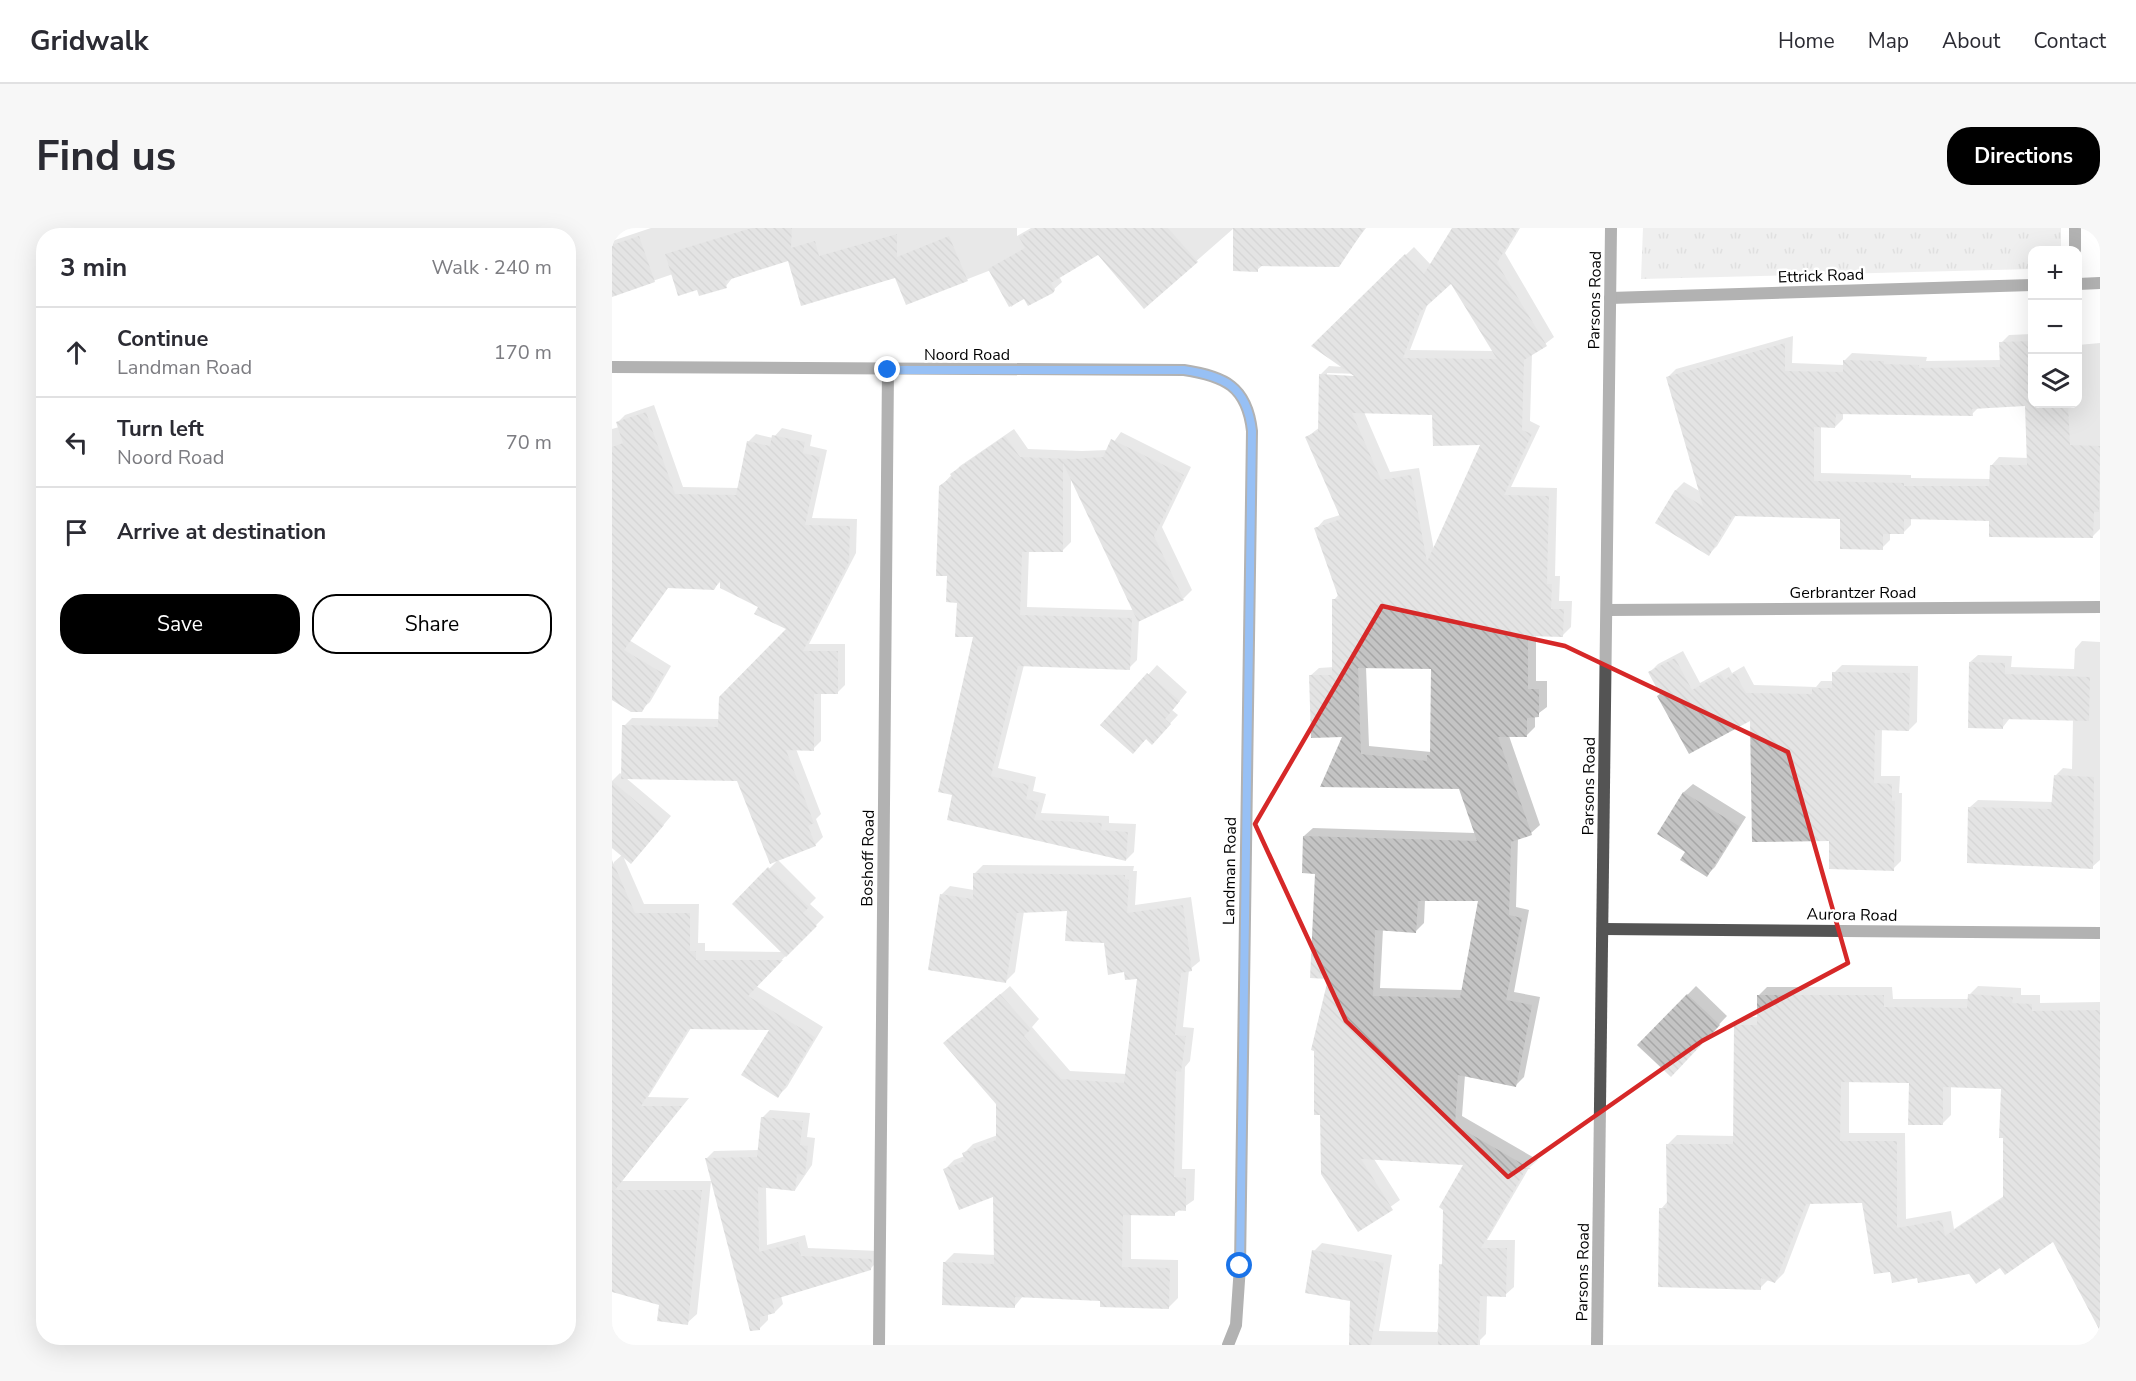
<!DOCTYPE html>
<html lang="en">
<head>
<meta charset="utf-8">
<style>
	body { margin:0; font-family:"Nunito Sans",sans-serif; background:#f7f7f7; color:#2b2b33 }
	.controls { position:absolute; right:18px; top:18px; display:grid; overflow:hidden; border-radius:12px; box-shadow:0 6px 24px #0002 }
	.controls button { width:54px; height:54px; display:grid; place-items:center; padding:0; border:0; border-bottom:2px solid #e1e1e2; background:#fff; color:#2b2b33; font:30px sans-serif }
	.stop { position:absolute; width:18px; height:18px; margin:-14px; border:4px solid #1a73e8; border-radius:50%; background:#fff }
	.stop.end { background:#1a73e8; border-color:#fff; box-shadow:0 2px 6px #0008 }
	.list { margin:0; padding:0; list-style:none }
	h2 { display:flex; justify-content:space-between; align-items:center; height:78px; margin:0; padding:0 24px; font-size:26px }
	h2 small { font-size:20px; font-weight:400; color:#7c7c81 }
	.list li { display:grid; grid-template-columns:39px 1fr auto; gap:18px; align-items:center; box-sizing:border-box; height:90px; padding:0 24px; border-top:2px solid #e1e1e2 }
	.list b { display:block; font-size:22px; white-space:nowrap }
	.list p { margin:0; font-size:20px; white-space:nowrap; color:#7c7c81 }
	.list em { font-size:20px; font-style:normal; color:#7c7c81 }
	.actions { display:flex; gap:12px; padding:18px 24px }
	.actions a { flex:1; padding:14px 0; border:2px solid #000; border-radius:24px; text-align:center; font-size:21px; color:#000 }
	.actions .main { background:#000; color:#fff }
	.icon { flex:none; width:33px; height:33px; fill:none; stroke:currentColor; stroke-width:2; stroke-linecap:round; stroke-linejoin:round }
	.map { position:relative; flex:none; width:1488px; height:1117px; overflow:hidden; border-radius:24px }
	header { display:flex; align-items:center; gap:36px; box-sizing:border-box; height:84px; padding:0 30px; background:#fff; border-bottom:2px solid #e1e1e2 }
	header strong { font-size:28px }
	nav { display:flex; gap:33px; margin-inline-start:auto; font-size:21px }
	.intro { display:flex; align-items:center; justify-content:space-between; box-sizing:border-box; height:144px; padding:0 36px }
	h1 { margin:0; font-size:42px }
	.button { padding:15px 27px; border-radius:24px; background:#000; color:#fff; font-size:21px; font-weight:700 }
	main { display:flex; gap:36px; padding:0 36px }
	aside { flex:1; background:#fff; border-radius:24px; box-shadow:0 6px 24px #0002 }
	.map>svg:first-child { display:block }
	.park { fill:url(#park-tufts) }
	.shadow { fill:#0003; fill-rule:evenodd }
	.building { fill:url(#building-back-hatch); fill-rule:evenodd }
	.lines { fill:none; stroke-linecap:round; stroke-linejoin:round }
	.street { stroke:#545454; stroke-width:12 }
	.route { stroke:#1a73e8; stroke-width:8 }
	.marked { fill:none; stroke:#d62828; stroke-width:4.5; stroke-linejoin:round }
	.labels { text-anchor:middle; stroke-width:5; stroke-linejoin:round; paint-order:stroke }
	.street-label { font-size:16px; fill:#000; stroke:#fff }
</style>
</head>
<body>
<header>
<strong>Gridwalk</strong>
<nav><a>Home</a><a>Map</a><a>About</a><a>Contact</a></nav>
</header>
<div class="intro"><h1>Find us</h1><a class="button">Directions</a></div>
<main>
<aside>
<h2>3 min<small>Walk · 240 m</small></h2>
<ul class="list">
<li><svg class="icon" aria-label="ahead" viewBox="0 0 24 24"><path d="M12 20V5M6 11l6-6 6 6"/></svg><div><b>Continue</b><p>Landman Road</p></div><em>170 m</em></li>
<li><svg class="icon" aria-label="left" viewBox="0 0 24 24"><path d="M17 20v-9H6M10 6l-5 5 5 5"/></svg><div><b>Turn left</b><p>Noord Road</p></div><em>70 m</em></li>
<li><svg class="icon" aria-label="arrive" viewBox="0 0 24 24"><path d="M6 21V4h12l-3 4 3 4H6"/></svg><div><b>Arrive at destination</b></div></li>
</ul>
<div class="actions"><a class="main">Save</a><a>Share</a></div>
</aside>
<div class="map">
<svg width="1488" height="1117" viewBox="0 0 1488 1117">
	<defs>
		<pattern id="park-tufts" width="24" height="20" patternUnits="userSpaceOnUse" patternTransform="scale(1.5)"><rect width="24" height="20" fill="#dbdbdb"/><path d="M3 7l-1-3M5 7V3M7 7l1-3M15 17l-1-3M17 17v-4M19 17l1-3" fill="none" stroke="#bababa"/></pattern>
		<pattern id="building-back-hatch" width="6" height="6" patternUnits="userSpaceOnUse" patternTransform="scale(1.5)"><rect width="6" height="6" fill="#c4c4c4"/><path d="M-1 5l2 2M0 0l6 6M5-1l2 2" fill="none" stroke="#a7a7a7"/></pattern>
	</defs>
	<rect width="100%" height="100%" fill="#fff"/>
	<polygon class="park" points="1031,0 1449,0 1449,22 1420,22 1420,41 1029,51"/>
	<g class="shadow">
		<polygon points="39,0 405,0 405,8 419,0 622,0 532,79 487,26 447,48 450,54 440,63 413,69 399,79 379,42 294,75 284,48 177,31 121,49 114,58 86,60 61,46 0,67 0,13"/>
		<polygon points="623,0 754,0 726,37 651,37 645,42"/>
		<path d="M842,0H908L893,25L942,109L920,126L918,193L928,198L899,259L945,260L943,348H948L947,373H960L959,399L951,407L924,406V453H935V479L923,488V499L914,508H897L928,597L919,605L906,610L904,679L917,682L902,764L928,769L912,849L904,857L853,847L850,888L926,932L917,940L875,1012H903L902,1059L893,1067H875L874,1106L868,1112V1117H738L739,1071L702,1023L710,1015L780,1027L767,1103L825,1104L828,1092V1037L832,1034L853,936L762,931L788,972L746,1002L705,644L692,608L701,600L863,605L848,560L711,557L733,508L698,448L707,440L722,439V372L727,366L704,301L712,292L728,287L695,209L708,199V147L717,138L732,139L701,117L802,19L819,37ZM839,54L882,123L798,122L816,75ZM715,145L749,146V149L715,148ZM752,184L822,186L871,216L822,322L807,240L778,244ZM754,439H820L819,524L757,518ZM813,672H867L851,762L768,760L771,701L804,703L812,695Z"/>
		<path d="M1420,106V176H1466V117L1488,115V301L1480,309L1378,292L1299,290V297L1291,305L1278,304V312L1270,320L1229,289L1124,287L1105,318L1097,326L1045,294L1064,262L1072,254L1089,264L1056,149L1064,141L1181,108L1180,135L1232,137V133L1240,125L1315,129L1314,133L1389,132V115L1397,107ZM1414,177L1416,230L1387,229L1379,238V251L1299,250V247L1209,245V198L1223,199L1231,191V185L1360,186L1367,179Z"/>
		<polygon points="42,177 71,259 127,260 136,214 144,206 161,210 170,200 200,207 198,218 215,222 200,290 245,291 244,325 197,416 233,416 233,457 225,465 209,465 209,513 201,521 184,521 209,586 204,591 211,609 203,617 126,551 14,550 59,588 27,626 11,628 32,676 87,676 86,715 93,715 93,723 171,724 122,676 166,632 204,670 198,676 212,689 144,758 211,799 175,859 166,868 159,800 79,800 36,869 77,870 10,953 99,953 85,1086 75,1095 49,1076 0,1062 0,646 2,634 10,627 0,618 0,553 8,545 10,547 12,498 20,490 108,491 177,401 110,352 101,361 57,358 21,407 0,392 0,201 7,199 6,194 13,187"/>
		<path d="M402,201L416,221L470,223L496,222L509,204L579,239L550,299L580,362L572,370L527,391L525,432L517,440L412,437L386,540L424,549L421,563L434,566L429,585L497,588V595L524,596L522,624L514,632L337,591L363,408L336,347L328,259L348,238ZM459,247L522,382L415,379L417,322H451L459,314Z"/>
		<polygon points="4,404 59,438 38,474 29,482 0,471 0,408"/>
		<polygon points="1470,413 1488,414 1488,632 1480,639 1358,579 1366,572 1443,574 1443,548 1451,540 1460,541 1461,491 1398,490 1391,499 1358,434 1366,427 1400,428 1399,439 1462,441 1463,421"/>
		<polygon points="1071,423 1088,455 1117,439 1120,445 1132,438 1142,457 1204,459 1209,453 1221,453 1222,445 1230,437 1306,438 1305,494 1297,502 1270,501 1269,548 1288,548 1287,565 1290,565 1289,633 1281,641 1219,612 1140,491 1049,465 1038,444 1046,436"/>
		<polygon points="545,437 575,464 560,482 566,487 548,506 535,510 521,524 491,497"/>
		<polygon points="1081,556 1134,589 1103,639 1095,647 1075,623 1047,605 1072,564"/>
		<polygon points="371,637 522,638 521,643 525,643 523,677 579,669 588,733 577,742 571,799 582,800 578,833 573,839 570,941 583,941 582,972 562,986 519,985 519,1031 566,1032 566,1070 557,1079 489,1071 411,1068 402,1079 333,1034 342,1025 383,1027 383,967 333,941 342,932 353,928 352,925 361,916 386,907 386,875 342,807 398,758 427,791 420,799 458,843 515,846 527,749 513,742 493,713 457,681 412,683 403,744 394,753 329,667 338,658 362,662 362,646"/>
		<polygon points="1084,758 1115,788 1059,847 1027,817"/>
		<path d="M1366,758L1409,760V767H1428V775L1488,774V1078L1441,1012L1388,1038L1358,1044L1306,1049L1279,1042L1251,973L1199,974L1172,1045L1163,1054L1157,1051L1148,1060L1049,981L1056,973V916L1065,907L1123,908L1124,798L1133,789H1146V768L1155,759H1280L1281,771H1357V767ZM1237,853L1299,854L1330,896L1339,887V858L1391,859L1392,968L1342,1001L1339,983L1294,991L1293,905H1237Z"/>
		<polygon points="158,882 198,885 195,909 203,910 200,937 183,962 154,959 155,1017 193,1007 196,1020 267,1023 267,1032 259,1040 169,1068 171,1076 163,1084 156,1086 156,1092 148,1100 94,931 102,923 147,922 150,890"/>
	</g>
	<g class="building">
		<polygon points="140,0 180,0 179,20 203,13 207,28 285,6 285,29 337,8 356,53 294,77 283,50 189,78 176,33 113,53 115,60 87,68 85,62 66,68 53,26"/>
		<polygon points="423,0 556,0 586,34 532,81 486,27 439,55 443,62 441,65 416,78 412,71 397,79 376,41 413,20 407,9"/>
		<polygon points="621,0 753,0 727,39 646,38 646,44 621,43"/>
		<path d="M840,0H906L885,35L935,118L912,132L910,202L920,206L892,267L937,268L935,356H940L939,381H952L951,409L916,408V461H927V489L915,490V509H886L920,607L899,614L897,687L910,690L894,772L920,777L904,859L846,847L843,897L919,941H914L869,1020H895L894,1069L868,1068L866,1117H826L827,1036L830,1037L831,982L827,979L851,937L749,931L781,982L746,1004L709,946L708,887H702V823L699,822L716,751L698,750L703,646L690,645L691,608L865,613L847,561L708,559L730,509L699,510L697,447H720V371H727L702,300L729,291L693,209L706,203L707,146L742,148L699,118L793,26L812,46ZM839,56L885,131L791,130L808,84ZM740,185L820,187L821,218L868,217L815,334L799,247L769,252ZM746,440L819,441L818,527H815V533L749,526ZM806,673H866L848,770L761,768L763,702L804,705Z"/>
		<polygon points="27,8 43,54 0,69 0,17"/>
		<path d="M1420,113V176H1456L1458,217L1488,218L1487,284H1482L1481,310L1377,309V293L1292,291V306H1271V322L1228,321V291L1121,288L1097,328L1043,295L1063,262L1091,278L1054,149L1173,115V143L1231,144V132L1272,133V136L1307,137V140L1388,139L1387,114ZM1413,178L1415,237H1378L1377,258H1292V255L1202,253V199L1223,200L1224,186L1361,188L1360,181Z"/>
		<polygon points="34,184 63,266 124,267 135,213 158,218 160,207 193,214 191,225 208,229 193,297 238,298 237,334 191,423 226,423 226,466 202,466 202,523 174,522 202,595 196,598 204,618 158,636 125,553 9,551 10,497 106,499 107,469 174,401 142,386 146,379 108,360 108,352 102,362 56,360 12,422 52,446 30,484 19,484 0,472 0,219 11,215 4,194"/>
		<polygon points="393,208 408,229 461,231 491,229 499,211 572,247 542,308 572,372 526,394 451,235 451,324 410,324 408,387 520,390 518,442 406,438 379,548 417,557 414,571 427,574 422,592 490,595 489,602 516,604 514,633 335,592 340,567 326,564 361,409 343,409 345,375 334,374 335,348 324,348 327,258 340,249 338,246"/>
		<polygon points="1063,430 1080,462 1109,446 1112,452 1123,445 1134,465 1200,466 1200,460 1220,460 1220,444 1298,445 1297,503 1263,502 1262,555 1280,556 1280,573 1283,573 1282,643 1217,641 1217,613 1140,614 1138,493 1077,526 1045,468 1048,466 1036,444"/>
		<polygon points="1357,434 1393,435 1393,446 1478,449 1477,493 1391,491 1391,501 1356,500"/>
		<polygon points="535,445 568,473 553,491 559,496 540,517 534,511 521,526 488,497"/>
		<polygon points="1442,547 1482,549 1481,641 1355,635 1356,579 1439,581"/>
		<polygon points="0,553 52,597 19,636 0,620"/>
		<polygon points="1071,564 1127,598 1095,649 1068,632 1073,624 1045,606"/>
		<polygon points="0,632 23,685 78,685 78,723 84,723 84,732 171,732 136,768 203,809 166,870 129,847 157,802 76,801 29,878 70,878 3,962 90,962 76,1097 45,1093 47,1077 0,1064"/>
		<polygon points="156,639 197,679 191,685 205,698 174,729 120,676"/>
		<polygon points="361,645 513,647 513,651 517,652 515,685 571,677 580,743 569,745 563,807 574,808 569,844 564,843 562,949 574,950 574,983 563,982 563,988 511,987 510,1039 558,1040 557,1081 488,1079 488,1073 403,1069 403,1080 330,1077 331,1034 382,1036 381,969 347,982 331,941 353,933 350,925 384,912 384,876 331,815 388,766 419,801 412,808 449,851 512,855 525,751 513,752 512,744 496,747 492,715 453,713 455,683 405,685 394,755 316,742 328,666 361,671"/>
		<polygon points="1075,766 1108,797 1059,849 1025,817"/>
		<path d="M1356,766L1401,769L1400,775L1420,776V783L1488,782V1103L1441,1014L1393,1047L1388,1040L1364,1056L1357,1046L1306,1055L1305,1050L1280,1055L1278,1044L1262,1046L1250,975L1194,976L1163,1055L1149,1050V1062L1046,1059L1047,980H1055L1054,916H1121L1122,797H1145V767H1272V779L1355,780ZM1229,854L1297,855L1296,897H1331V859L1389,861L1387,910H1391V970L1333,1008L1330,992L1285,1000V913H1228Z"/>
		<polygon points="149,889 191,893 188,917 196,918 193,947 185,946 183,963 146,959 147,1024 186,1014 189,1028 260,1031 259,1042 160,1072 163,1085 148,1089 148,1102 138,1103 93,930 145,929"/>
		<polygon points="700,1022 772,1035 759,1117 737,1117 738,1073 693,1065"/>
	</g>
	<g class="lines">
		<g class="street">
			<polyline points="1463,22 1463,0"/>
			<polyline points="1466,56 1488,55"/>
			<polyline points="998,70 1420,57"/>
			<path d="M0,139L572,142C612,148 635,158 640,203L628,1038L624,1097L616,1117"/>
			<polyline points="995,382 1488,379"/>
			<polyline points="992,701 1488,705"/>
			<polyline points="267,1117 276,142"/>
			<polyline points="985,1117 999,0"/>
		</g>
	</g>
	<g class="lines">
		<path class="route" d="M276,142H572C612,148 635,158 640,203L628,1038"/>
	</g>
	<path d="M0 0H1488V1117H0ZM770,378L953,418L1176,524L1236,735L1090,813L896,949L734,793L643,596Z" fill="#fff" fill-opacity=".55" fill-rule="evenodd"/>
	<path class="marked" d="M770,378L953,418L1176,524L1236,735L1090,813L896,949L734,793L643,596Z"/>
	<g class="labels">
		<g class="street-label">
			<text transform="translate(1209 47) rotate(-2)" y="6">Ettrick Road</text>
			<text transform="translate(982 72) rotate(-89)" y="6">Parsons Road</text>
			<text x="355" y="132">Noord Road</text>
			<text x="1241" y="370">Gerbrantzer Road</text>
			<text transform="translate(976 558) rotate(-89)" y="6">Parsons Road</text>
			<text transform="translate(255 630) rotate(-89)" y="6">Boshoff Road</text>
			<text transform="translate(617 643) rotate(-89)" y="6">Landman Road</text>
			<text transform="translate(1240 686) rotate(1)" y="6">Aurora Road</text>
			<text transform="translate(970 1044) rotate(-89)" y="6">Parsons Road</text>
		</g>
	</g>
</svg>
<div class="controls">
<button>+</button>
<button>−</button>
<button><svg class="icon" aria-label="layers" viewBox="0 0 24 24"><path d="M12 4l9 5-9 5-9-5zM3 14l9 5 9-5"/></svg></button>
</div>
<div class="stop" style="left:628px;top:1038px"></div>
<div class="stop end" style="left:276px;top:142px"></div>
</div>
</main>
</body>
</html>
